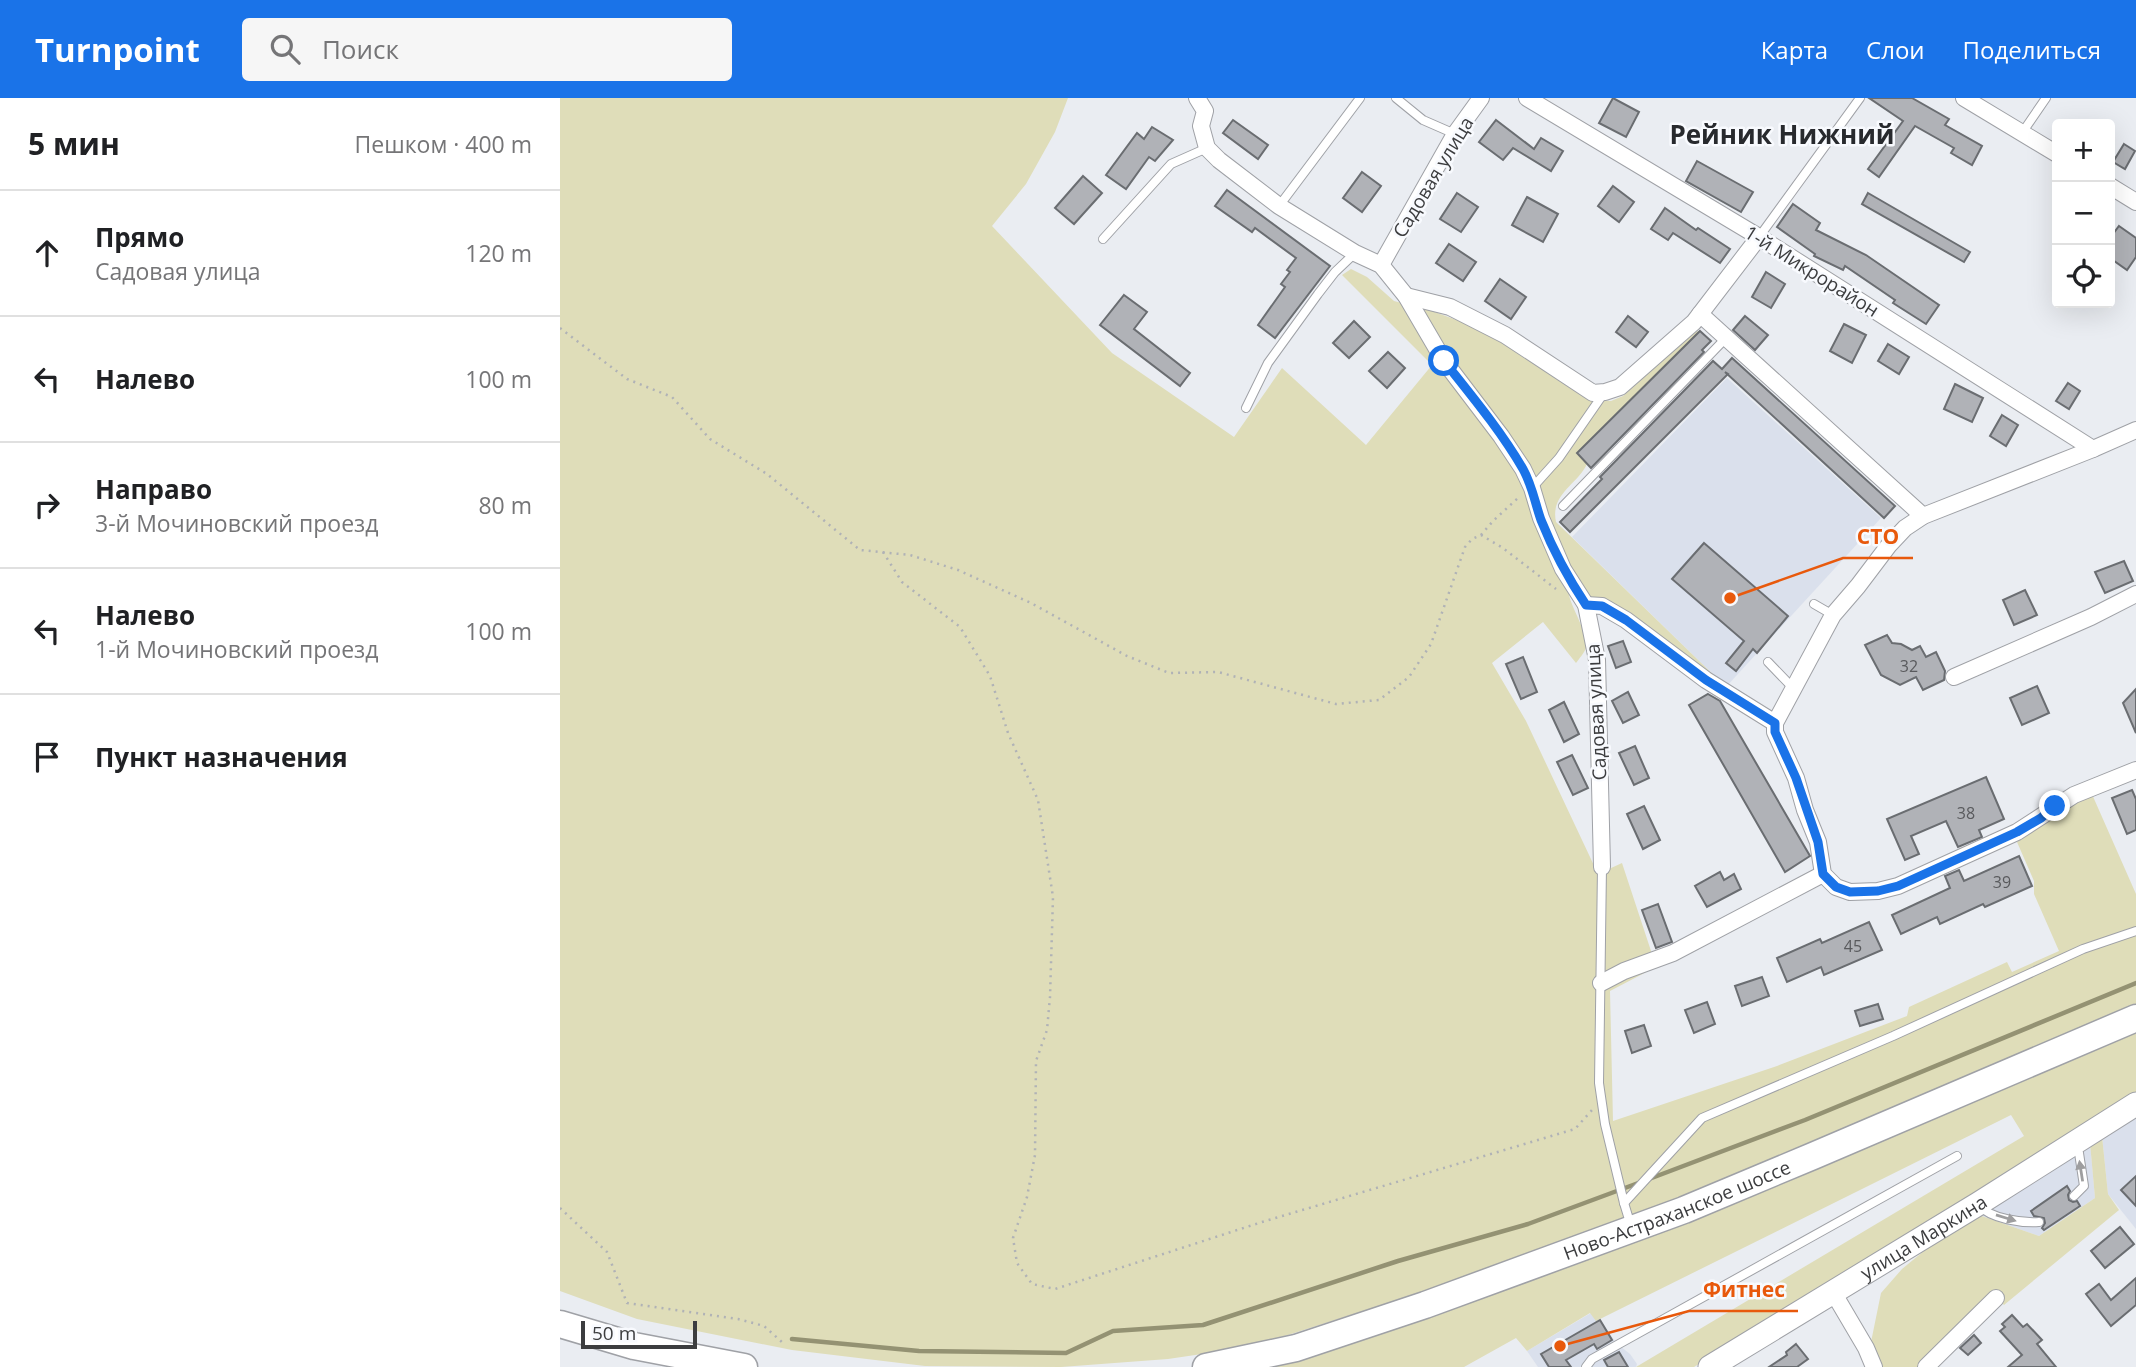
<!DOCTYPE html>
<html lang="ru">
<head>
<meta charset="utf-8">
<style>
	body { margin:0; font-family:"Open Sans",sans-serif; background:#f6f6f6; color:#202124 }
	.controls { position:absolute; right:21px; top:21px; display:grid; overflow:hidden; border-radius:7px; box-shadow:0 7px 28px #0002 }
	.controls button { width:63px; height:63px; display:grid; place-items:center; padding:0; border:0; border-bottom:2px solid #e0e0e0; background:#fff; color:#202124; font:35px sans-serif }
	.scale { position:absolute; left:21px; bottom:18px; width:116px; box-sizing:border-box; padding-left:7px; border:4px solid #3c3d3f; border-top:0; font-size:19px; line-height:24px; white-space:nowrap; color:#3c3d3f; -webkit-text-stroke:5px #f8fafe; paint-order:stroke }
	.stop { position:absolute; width:21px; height:21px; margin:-16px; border:5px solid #1a73e8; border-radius:50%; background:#fff }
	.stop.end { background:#1a73e8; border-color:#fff; box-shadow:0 2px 7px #0008 }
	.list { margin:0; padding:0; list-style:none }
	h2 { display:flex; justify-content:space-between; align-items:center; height:91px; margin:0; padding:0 28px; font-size:30px }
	h2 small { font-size:23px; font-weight:400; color:#757577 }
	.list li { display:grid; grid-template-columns:46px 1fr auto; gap:21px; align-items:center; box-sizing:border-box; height:126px; padding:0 28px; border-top:2px solid #e0e0e0 }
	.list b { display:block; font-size:26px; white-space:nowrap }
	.list p { margin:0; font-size:23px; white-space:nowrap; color:#757577 }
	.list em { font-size:23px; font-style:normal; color:#757577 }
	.icon { flex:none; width:38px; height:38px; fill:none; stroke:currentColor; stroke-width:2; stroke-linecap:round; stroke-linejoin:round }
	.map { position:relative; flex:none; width:1576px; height:1269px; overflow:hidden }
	header { display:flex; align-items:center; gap:42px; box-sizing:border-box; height:98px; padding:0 35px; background:#1a73e8; color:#fff }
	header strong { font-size:33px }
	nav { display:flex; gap:38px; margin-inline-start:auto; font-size:24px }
	.search { width:490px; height:63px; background:#f6f6f6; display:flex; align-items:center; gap:18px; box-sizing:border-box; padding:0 24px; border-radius:7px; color:#757577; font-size:26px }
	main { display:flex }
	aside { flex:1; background:#fff }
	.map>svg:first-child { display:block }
	.built { fill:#dae0ec }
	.green { fill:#dfddb9 }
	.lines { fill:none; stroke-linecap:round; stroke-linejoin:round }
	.stream { stroke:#949273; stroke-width:4.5 }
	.building { fill:#b0b2b7; stroke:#6a6d71; stroke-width:2 }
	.lane-casing { stroke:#9fa1a6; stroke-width:10 }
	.street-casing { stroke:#9fa1a6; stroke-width:18 }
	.secondary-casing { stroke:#9fa1a6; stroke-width:25 }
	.primary-casing { stroke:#9fa1a6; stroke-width:29 }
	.path { stroke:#b0b2b6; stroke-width:2.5; stroke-dasharray:2 5; stroke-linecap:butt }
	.lane { stroke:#fff; stroke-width:8 }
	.street { stroke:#fff; stroke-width:16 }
	.secondary { stroke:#fff; stroke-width:23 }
	.primary { stroke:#fff; stroke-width:26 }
	.oneway { fill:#9e9e9f }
	.route { stroke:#1a73e8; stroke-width:9 }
	.labels { text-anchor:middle; stroke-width:5; stroke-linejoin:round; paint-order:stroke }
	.number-label { font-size:16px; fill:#595a5d }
	.street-label { font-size:19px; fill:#3c3d3f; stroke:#f8fafe }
	.district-label { font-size:26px; font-weight:bold; fill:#282a2e; stroke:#f8fafe }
	.leader { fill:none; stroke:#e8590c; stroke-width:2.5 }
	.callout-dot { fill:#e8590c; stroke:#f8fafe; stroke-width:2.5 }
	.callout-label { font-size:21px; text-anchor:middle; font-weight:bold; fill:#e8590c; stroke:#f8fafe; stroke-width:5; stroke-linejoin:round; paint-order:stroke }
</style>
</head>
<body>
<header>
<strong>Turnpoint</strong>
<div class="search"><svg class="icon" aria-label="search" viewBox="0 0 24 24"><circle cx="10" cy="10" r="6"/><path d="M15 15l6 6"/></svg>Поиск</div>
<nav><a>Карта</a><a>Слои</a><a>Поделиться</a></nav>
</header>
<main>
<aside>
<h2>5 мин<small>Пешком · 400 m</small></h2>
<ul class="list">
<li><svg class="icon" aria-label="ahead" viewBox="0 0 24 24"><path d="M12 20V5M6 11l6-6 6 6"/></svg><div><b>Прямо</b><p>Садовая улица</p></div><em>120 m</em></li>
<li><svg class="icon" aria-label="left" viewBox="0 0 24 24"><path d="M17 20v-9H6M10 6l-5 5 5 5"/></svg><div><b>Налево</b></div><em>100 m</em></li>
<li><svg class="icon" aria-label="right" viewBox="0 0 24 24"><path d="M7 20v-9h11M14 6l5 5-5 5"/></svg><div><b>Направо</b><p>3-й Мочиновский проезд</p></div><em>80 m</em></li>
<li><svg class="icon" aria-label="left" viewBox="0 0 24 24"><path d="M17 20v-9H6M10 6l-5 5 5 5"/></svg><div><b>Налево</b><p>1-й Мочиновский проезд</p></div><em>100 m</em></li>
<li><svg class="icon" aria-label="arrive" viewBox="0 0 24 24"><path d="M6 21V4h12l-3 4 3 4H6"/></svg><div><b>Пункт назначения</b></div></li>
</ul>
</aside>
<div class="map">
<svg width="1576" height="1269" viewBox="0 0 1576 1269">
	<rect width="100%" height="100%" fill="#eaedf2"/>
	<g class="built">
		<polygon points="1167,280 1321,420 1166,589 1012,439"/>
		<polygon points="1576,1018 1576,1131 1548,1096 1542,1038"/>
		<polygon points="1530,1045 1535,1100 1479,1138 1416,1116"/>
		<polygon points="1031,1215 1040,1221 1056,1245 1070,1256 1077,1266 1076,1269 978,1269 967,1253"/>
	</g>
	<g class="green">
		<path d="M0,0H508L495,34L466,86L432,128L552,255L674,339L722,270L806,347L872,267L782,177L791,171L807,179L834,203L872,213L921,231L977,263L1010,290L1029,301L1051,303L1063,298L1103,262L1131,234L1140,233L1017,355L1027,366C1017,387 990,396 996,424L1166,589L1032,500L1009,497C1012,511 1029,537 1026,550C1024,555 1019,561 1016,565L983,524L932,565L966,623L1038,776L1062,765L1092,856L1094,870L1050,893L1053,1023L1217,968L1347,918L1349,909L1447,864L1452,874L1499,853L1474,796V783L1457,744C1482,728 1504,707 1531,694L1576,796V906L1118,1104L863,1194L728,1237L669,1252L608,1261L501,1269L365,1268L232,1252L77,1221L0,1193Z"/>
		<polygon points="1576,927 1576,996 1477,1060 1134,1269 1076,1269 1464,1038 1451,1017 1036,1223 1030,1215 967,1253 956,1240 904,1269 693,1269"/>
		<polygon points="1542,1038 1548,1096 1559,1112 1444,1207 1434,1196 1360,1269 1317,1269 1310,1249 1321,1195 1342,1171 1381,1139 1416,1116 1479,1138 1535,1100 1530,1045"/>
	</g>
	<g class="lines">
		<g class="stream">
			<polyline points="1089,1081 1245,1022 1576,885"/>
			<polyline points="232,1241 359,1253 506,1255 553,1233 643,1227 838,1163 968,1126 1081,1084"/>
		</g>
	</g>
	<g class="building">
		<polygon points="1053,0 1079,14 1066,39 1039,25"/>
		<polygon points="1309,0 1352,0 1389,21 1385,27 1422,48 1412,67 1391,55 1394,50 1355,28 1319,79 1308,71 1343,23"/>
		<polygon points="673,22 708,47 698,61 663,35"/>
		<polygon points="936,22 974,51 981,40 1003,53 991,73 953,50 943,62 919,44"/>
		<polygon points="592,29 613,42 595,63 589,59 566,91 546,77 577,35 584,41"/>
		<polygon points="1564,46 1575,53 1565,71 1553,64"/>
		<polygon points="1137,63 1193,94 1181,114 1126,83"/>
		<polygon points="802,74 821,88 802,114 783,100"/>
		<polygon points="523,78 542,95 514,126 495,110"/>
		<polygon points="1053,88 1074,104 1059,124 1038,108"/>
		<polygon points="667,92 770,168 715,240 698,227 725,189 721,186 730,174 727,172 736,160 695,130 692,134 655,108"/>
		<polygon points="897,95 918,109 901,134 880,121"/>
		<polygon points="1308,95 1410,154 1404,164 1302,106"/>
		<polygon points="967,99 998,116 983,144 952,127"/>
		<polygon points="1233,106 1260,125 1256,132 1306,157 1379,207 1366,226 1333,205 1335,202 1285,168 1283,172 1254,158 1255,156 1217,129"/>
		<polygon points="1105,110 1136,132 1138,130 1170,151 1160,165 1113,135 1108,142 1091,131"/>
		<polygon points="1559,128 1576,140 1576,159 1567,172 1550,160 1550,140"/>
		<polygon points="889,146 916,164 903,183 876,165"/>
		<polygon points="1206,174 1225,186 1211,210 1192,199"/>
		<polygon points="940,181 966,199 951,221 925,203"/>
		<polygon points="564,197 587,214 574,231 630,275 620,288 540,227"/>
		<polygon points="1068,218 1088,234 1076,249 1056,234"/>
		<polygon points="1185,218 1208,237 1195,252 1173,232"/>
		<polygon points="794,223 810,239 789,260 773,245"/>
		<polygon points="1284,226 1306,237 1292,265 1270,253"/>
		<polygon points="1140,233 1151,243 1142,252 1144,254 1031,370 1017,355"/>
		<polygon points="1328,246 1349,259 1339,276 1318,263"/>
		<polygon points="828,254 845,270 827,290 809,273"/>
		<polygon points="1172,260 1335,408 1324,420 1165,274 1168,276 1010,434 1000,424 1042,381 1040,379 1153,263 1162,271"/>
		<polygon points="1508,285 1520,293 1509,311 1496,303"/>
		<polygon points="1395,286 1423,300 1412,324 1384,311"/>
		<polygon points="1442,317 1458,327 1446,348 1430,338"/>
		<polygon points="1144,445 1228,518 1197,555 1193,551 1176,573 1166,565 1184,543 1112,481"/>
		<polygon points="1564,463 1573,483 1545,495 1535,474"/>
		<polygon points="1465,492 1477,517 1454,527 1443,502"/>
		<polygon points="1327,537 1332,545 1341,546 1352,552 1360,548 1366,559 1376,554 1385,573 1384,582 1363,592 1356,579 1340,587 1321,577 1305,547"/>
		<polygon points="1063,543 1071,564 1056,570 1048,548"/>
		<polygon points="963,559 977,594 961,601 946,566"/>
		<polygon points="1477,588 1489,615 1462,627 1450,600"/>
		<polygon points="1576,591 1576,635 1563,605"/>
		<polygon points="1068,594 1079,617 1063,625 1052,603"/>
		<polygon points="1148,596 1160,603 1250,758 1225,774 1129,607"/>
		<polygon points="1004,604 1019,636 1004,644 989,612"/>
		<polygon points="1075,648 1089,680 1074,687 1059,655"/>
		<polygon points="1012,657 1028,690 1013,697 997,664"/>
		<polygon points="1426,679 1444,721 1419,732 1422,739 1398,749 1386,723 1351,738 1359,756 1345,762 1327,721"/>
		<polygon points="1572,692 1576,701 1576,732 1567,736 1552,700"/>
		<polygon points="1084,708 1100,742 1083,751 1067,716"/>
		<polygon points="1459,758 1472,788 1425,809 1423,806 1380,826 1377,819 1341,836 1332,817 1390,790 1385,778 1399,772 1404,783"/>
		<polygon points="1160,774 1164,782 1174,776 1181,791 1147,809 1135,788"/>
		<polygon points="1098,806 1112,844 1096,850 1082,812"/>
		<polygon points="1309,824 1322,852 1264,877 1261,869 1227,884 1217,860 1260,841 1262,845"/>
		<polygon points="1202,879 1209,898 1182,908 1175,888"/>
		<polygon points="1147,904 1155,926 1134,935 1125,912"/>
		<polygon points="1318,906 1323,921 1300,928 1295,913"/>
		<polygon points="1084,927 1091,948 1072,955 1065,933"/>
		<polygon points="1576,1078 1576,1108 1561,1092"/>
		<polygon points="1507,1088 1510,1093 1508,1097 1509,1102 1513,1104 1517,1103 1520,1108 1484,1132 1482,1130 1485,1125 1484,1120 1474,1118 1471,1113"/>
		<polygon points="1560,1129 1574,1146 1545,1170 1531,1153"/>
		<polygon points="1576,1180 1576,1207 1551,1228 1526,1196 1539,1186 1551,1202"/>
		<polygon points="1452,1217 1463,1229 1467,1226 1482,1242 1477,1246 1496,1269 1448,1269 1462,1257 1440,1233 1445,1229 1442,1226"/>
		<polygon points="1040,1222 1052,1242 1037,1251 1034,1246 1006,1262 1011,1269 989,1269 981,1256"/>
		<polygon points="1414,1237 1421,1245 1408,1257 1400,1250"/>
		<polygon points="1236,1246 1248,1261 1237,1269 1209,1269 1227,1257 1226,1254"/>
		<polygon points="1059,1254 1068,1269 1048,1269 1044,1262"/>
	</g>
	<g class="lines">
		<g class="lane-casing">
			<g id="lane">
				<polyline points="836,0 863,22 895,36"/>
				<polyline points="1462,35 1486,0"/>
				<polyline points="719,108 800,0"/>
				<polyline points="1199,139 1300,0"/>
				<polyline points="543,141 611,66 647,50"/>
				<polyline points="686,310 708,265 758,196 775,174 795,155"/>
				<polyline points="972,390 999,360 1044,295"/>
				<polyline points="1003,408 1166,240"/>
				<polyline points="1254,506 1273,517"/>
				<polyline points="1208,564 1234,591"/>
				<polyline points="1042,769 1039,985 1045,1026 1064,1105 1071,1128"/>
				<polyline points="1514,1098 1524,1088 1519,1055 1514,1047"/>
				<polyline points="1064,1105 1142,1020 1333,938 1523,851 1576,833"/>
				<path d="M1420,1108C1431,1121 1462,1125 1479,1124"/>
				<polyline points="1026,1269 1032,1261 1397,1058"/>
			</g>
		</g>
		<g class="street-casing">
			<g id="street">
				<polyline points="637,0 645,13 641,28 647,50 659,62 719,108 795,155 821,167 846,198 884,263 941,338 963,371 972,390 981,420 1003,471 1026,507 1037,562 1042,769"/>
				<polyline points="967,0 1199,139 1533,351"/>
				<polyline points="1404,0 1497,56"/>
				<polyline points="1550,88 1576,104"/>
				<polyline points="821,167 895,36 921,0"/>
				<polyline points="846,198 890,209 945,237 1033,295 1045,294 1060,289 1134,224 1199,139"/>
				<polyline points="1140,216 1363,418"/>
				<polyline points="1576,332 1533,351 1363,418 1345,430 1329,447 1298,488 1273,517 1215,625 1215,634 1236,680 1245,712 1258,744 1263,776 1276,789 1290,794 1318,793 1338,788 1457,734 1514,697 1576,672"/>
				<polyline points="1026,507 1042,508 1066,522 1146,582 1215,625"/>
				<polyline points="1394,579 1531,519 1576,496"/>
				<polyline points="1041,885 1064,873 1113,855 1263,776"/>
				<polyline points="1273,1194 1306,1250 1314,1269"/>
				<polyline points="1366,1269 1436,1200"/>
			</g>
		</g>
		<g class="secondary-casing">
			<g id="secondary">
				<path id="s1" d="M1150,1269L1418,1106L1576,1006"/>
			</g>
		</g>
		<g class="primary-casing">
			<g id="primary">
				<polyline points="0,1226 74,1248 184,1269"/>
				<path id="s2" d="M646,1269L736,1250L865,1207L1124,1112L1253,1058L1576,920"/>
			</g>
		</g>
		<g class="path">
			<polyline points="0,230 67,281 112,299 150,341 207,376 300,452 350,457 398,472 471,505 567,558 609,575 658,574 776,606 819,602 849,579 871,546 905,449 912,441 921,437 943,450 996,491"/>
			<polyline points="921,437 933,423 958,400"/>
			<polyline points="323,454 342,484 400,529 430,578 448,635 478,702 493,799 490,899 487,932 476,963 475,1057 467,1099 453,1140 457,1165 472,1186 495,1191 702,1124 1015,1031 1032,1012"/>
			<polyline points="0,1110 47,1154 67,1205 178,1221 204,1228 223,1245"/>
		</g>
		<use href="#lane" class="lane"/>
		<use href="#street" class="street"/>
		<use href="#secondary" class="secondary"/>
		<use href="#primary" class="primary"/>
	</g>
	<defs><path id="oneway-solid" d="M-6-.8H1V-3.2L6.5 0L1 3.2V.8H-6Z" transform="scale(1.75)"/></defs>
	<g class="oneway">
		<use href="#oneway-solid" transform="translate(1521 1073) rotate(-99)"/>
		<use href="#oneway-solid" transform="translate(1446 1120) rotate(17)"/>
	</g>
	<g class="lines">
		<path class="route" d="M884,263C911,297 941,333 963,371C972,387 975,405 981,422C993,452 1008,480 1026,507L1042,508L1066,522L1146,582L1215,625V634L1236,680L1258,744L1263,776L1276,789L1290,794L1318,793L1338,788L1457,734L1481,720L1495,708"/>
	</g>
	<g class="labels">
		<g class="number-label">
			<text x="1349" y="574">32</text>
			<text x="1406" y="721">38</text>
			<text x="1442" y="790">39</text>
			<text x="1293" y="854">45</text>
		</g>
		<g class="street-label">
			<text transform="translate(873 79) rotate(-59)" y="7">Садовая улица</text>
			<text transform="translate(1252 173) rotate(32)" y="7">1-й Микрорайон</text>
			<text transform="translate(1036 614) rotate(-93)" y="7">Садовая улица</text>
			<text dy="7" stroke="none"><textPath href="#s2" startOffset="497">Ново-Астраханское шоссе</textPath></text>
			<text dy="7" stroke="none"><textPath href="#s1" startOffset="250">улица Маркина</textPath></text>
		</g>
		<g class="district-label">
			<text x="1222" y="46">Рейник Нижний</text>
		</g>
	</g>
	<path class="leader" d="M1170 500L1283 460H1353M1000 1248L1129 1213H1238"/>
	<g class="callout-dot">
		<circle cx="1170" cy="500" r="7"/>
		<circle cx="1000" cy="1248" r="7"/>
	</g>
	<g class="callout-label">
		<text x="1318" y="446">СТО</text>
		<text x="1184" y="1199">Фитнес</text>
	</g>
</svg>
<div class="controls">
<button>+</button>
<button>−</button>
<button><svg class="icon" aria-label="locate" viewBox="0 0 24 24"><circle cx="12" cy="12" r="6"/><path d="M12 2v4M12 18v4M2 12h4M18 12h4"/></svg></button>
</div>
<div class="scale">50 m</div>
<div class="stop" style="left:884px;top:263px"></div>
<div class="stop end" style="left:1495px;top:708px"></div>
</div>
</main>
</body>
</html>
